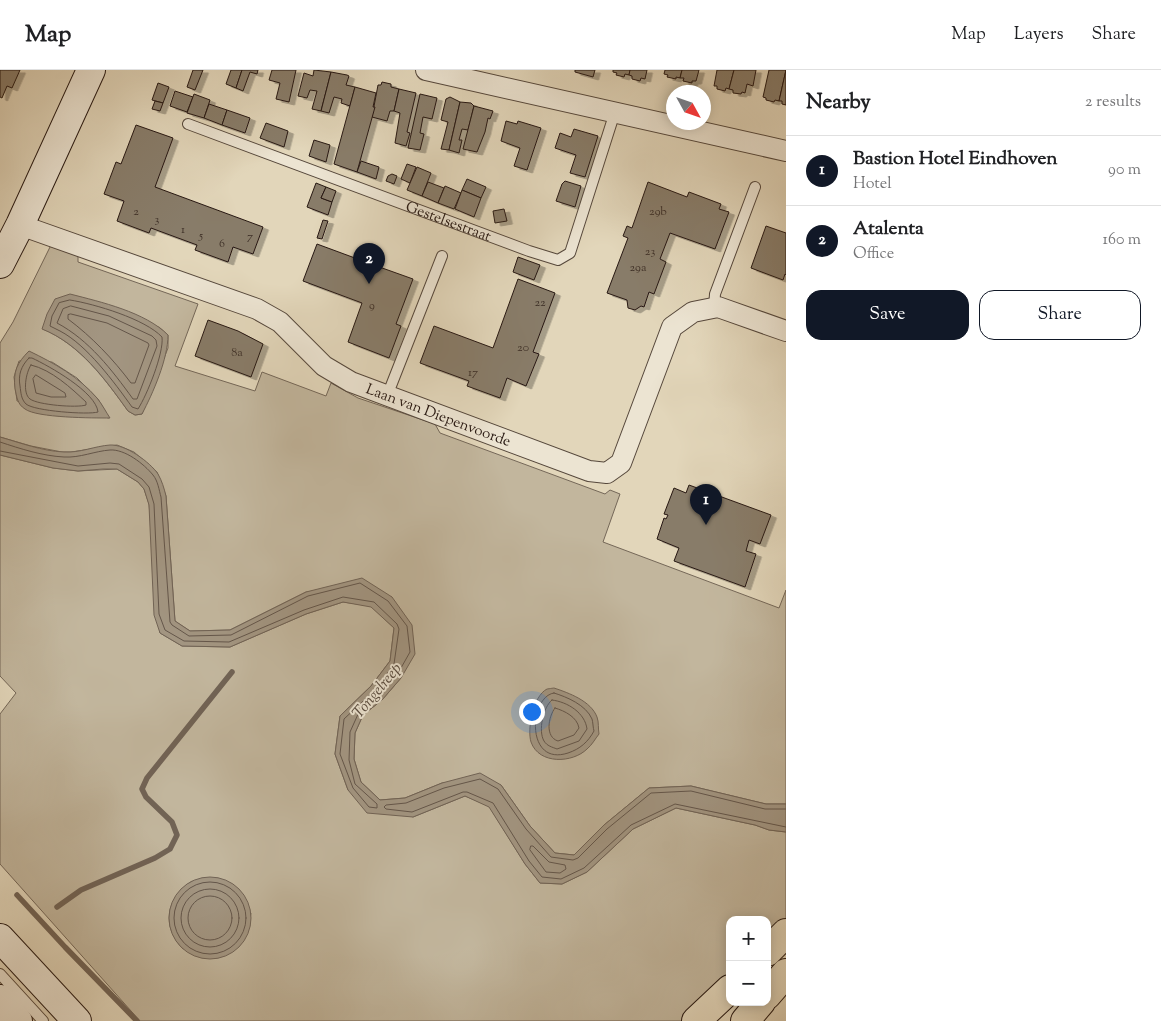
<!DOCTYPE html>
<html lang="en">
<head>
<meta charset="utf-8">
<style>
	body { margin:0; font-family:"Sorts Mill Goudy",serif; background:#f6f6f6; color:#202124 }
	.controls { position:absolute; right:15px; bottom:15px; display:grid; overflow:hidden; border-radius:10px; box-shadow:0 2px 12px #0003 }
	.controls button { width:45px; height:45px; display:grid; place-items:center; padding:0; border:0; border-bottom:1px solid #e0e0e0; background:#fff; color:#202124; font:25px sans-serif }
	.compass { position:absolute; left:666px; top:15px; width:45px; height:45px; border-radius:50%; background:#fff; box-shadow:0 2px 12px #0003; rotate:130deg }
	.you { position:absolute; left:531px; top:641px; width:18px; height:18px; margin:-12px; border:4px solid #fff; border-radius:50%; background:#1a73e8; box-shadow:0 0 0 8px #1a73e833 }
	.badge { display:grid; place-items:center; width:32px; height:32px; border-radius:50%; background:#111827; color:#fff; font-size:16px; font-weight:700 }
	.pin { position:absolute; translate:-50% -41px; filter:drop-shadow(0 1px 2px #0008) }
	.pin::after { content:''; position:absolute; top:26px; width:18px; height:15px; background:inherit; clip-path:polygon(0 0,100% 0,50% 100%) }
	.list { margin:0; padding:0; list-style:none }
	h2 { display:flex; justify-content:space-between; align-items:center; height:65px; margin:0; padding:0 20px; font-size:21px }
	h2 small { font-size:16px; font-weight:400; color:#757577 }
	.list li { display:grid; grid-template-columns:32px 1fr auto; gap:15px; align-items:center; box-sizing:border-box; height:70px; padding:0 20px; border-top:1px solid #e0e0e0 }
	.list b { display:block; font-size:19px; white-space:nowrap }
	.list p { margin:0; font-size:16px; white-space:nowrap; color:#757577 }
	.list em { font-size:16px; font-style:normal; color:#757577 }
	.actions { display:flex; gap:10px; padding:15px 20px }
	.actions a { flex:1; padding:11px 0; border:1px solid #111827; border-radius:15px; text-align:center; font-size:18px; color:#111827 }
	.actions .main { background:#111827; color:#fff }
	.map { position:relative; flex:none; width:786px; height:951px; overflow:hidden }
	header { display:flex; align-items:center; gap:30px; box-sizing:border-box; height:70px; padding:0 25px; background:#fff; border-bottom:1px solid #e0e0e0 }
	header strong { font-size:24px }
	nav { display:flex; gap:28px; margin-inline-start:auto; font-size:18px }
	main { display:flex }
	aside { flex:1; background:#fff }
	.map>svg:first-child { display:block }
	.green { fill:#c2b69d; stroke:#746758; fill-rule:evenodd }
	.water { fill:#a29581; stroke:#716355 }
	.lines { fill:none; stroke-linecap:round; stroke-linejoin:round }
	.shore { stroke:#64564a; stroke-width:1 }
	.stream { stroke:#716355; stroke-width:5.5 }
	.building { fill:#887b69; stroke:#271812; filter:url(#shadow) }
	.lane-casing { stroke:#56483c; stroke-width:12 }
	.street-casing { stroke:#56483c; stroke-width:22 }
	.secondary-casing { stroke:#271812; stroke-width:30 }
	.highway-casing { stroke:#271812; stroke-width:30 }
	.lane { stroke:#ece4d2; stroke-width:10 }
	.street { stroke:#ece4d2; stroke-width:20 }
	.secondary { stroke:#ece4d2; stroke-width:28 }
	.highway { stroke:#e2d6ba; stroke-width:28 }
	.labels { text-anchor:middle; stroke-width:4; stroke-linejoin:round; paint-order:stroke }
	.number-label { font-size:12px; fill:#3f3128 }
	.street-label { font-size:15px; fill:#271812; stroke:#ece4d2 }
	.water-label { font-size:16px; font-style:italic; fill:#584a3e; stroke:#ece4d2 }
</style>
</head>
<body>
<header>
<strong>Map</strong>
<nav><a>Map</a><a>Layers</a><a>Share</a></nav>
</header>
<main>
<div class="map">
<svg width="786" height="951" viewBox="0 0 786 951">
	<defs>
		<filter id="shadow"><feDropShadow dx="5.5" dy="3" stdDeviation="0" flood-color="#0004"/></filter>
	</defs>
	<rect width="100%" height="100%" fill="#e2d6ba"/>
	<filter id="stains"><feTurbulence type="fractalNoise" baseFrequency=".004" numOctaves="4"/><feColorMatrix values="0 0 0 0 .2 0 0 0 0 .09 0 0 0 0 .02 0 0 0 .5 -.17"/></filter>
	<radialGradient id="worn" r=".72"><stop offset=".6" stop-color="#630" stop-opacity="0"/><stop offset="1" stop-color="#630" stop-opacity=".3"/></radialGradient>
	<g class="green">
		<path d="M52,173L78,184V192L198,234L175,296L255,321L262,302L326,326L331,313L358,328L435,354L440,363L605,424L610,420L620,424L603,472L779,538L786,520V734H766L691,716L649,718L604,755L574,785L555,783L530,756L501,715L442,713L405,728L380,730L361,712L354,689L355,663L363,645L382,630L401,608L392,527L306,522L230,560L190,561L175,551L166,426L157,402L134,382L117,375L71,382H62L31,376L0,367V273L13,252ZM159,257L168,265V278L142,344L135,345L128,341C105,309 80,275 43,259ZM19,291L52,292L77,308L98,329L109,348L17,331L14,307Z"/>
		<path d="M0,385L53,398L78,401L117,399L138,412L144,419L149,434L160,563L182,576L230,577L306,544L343,532L371,536L394,558L390,591L371,616L340,646L335,684L348,720L413,747L465,726L489,736L525,794L540,813L562,814L587,802L633,759L676,738L755,755L769,760L786,762V849L767,868V850H730V905L682,951H140L0,794V644L16,623L0,606ZM192,811L251,843L248,862L183,879C161,856 166,828 192,811Z"/>
	</g>
	<g class="water">
		<path d="M70,224C101,232 145,242 168,265C168,289 153,323 142,344L135,345L128,341C105,309 80,274 42,259L47,244L55,229Z"/>
		<path d="M29,281C54,293 79,307 97,328C102,334 106,342 110,348C93,348 37,348 25,339C17,334 17,327 15,319C13,301 17,293 29,281Z"/>
		<path d="M0,367C21,373 42,381 64,382C80,383 95,376 110,375C125,374 150,392 158,404C162,411 164,418 166,426L175,551L190,561L230,560L306,522L362,508L392,527L412,555L415,584L401,608L382,630L363,645L355,663L354,689L361,712L380,730L405,728L442,713L480,703L501,715L530,756L555,783L574,785L604,755L649,718L691,716L766,734H786V762L769,760L755,755L676,738L633,759L587,802L562,814L540,813L525,794L489,737L465,726L413,747L367,743L348,720L335,684L340,646L371,616L390,591L394,558L371,537L343,532L306,544L230,577L182,576L160,563L154,545L149,435L144,419L138,412L117,399H103L78,401L53,398L0,385Z"/>
		<path d="M554,618C569,623 591,631 597,647C599,652 598,659 599,664C595,669 592,675 587,679C573,693 539,695 531,672C527,659 533,626 547,619C547,619 554,618 554,618Z"/>
		<circle cx="210" cy="848" r="41"/>
	</g>
	<g class="lines">
		<g class="shore">
			<path d="M70,230C95,234 145,249 162,267C164,283 147,325 138,339L132,337C114,312 87,275 60,261C57,259 53,258 50,256L52,246L59,233Z"/>
			<path d="M71,236L109,246L152,266L156,270L157,276L137,329H133C112,300 89,270 57,253L63,239Z"/>
			<path d="M71,244L107,253L148,273L149,275L135,313H131C113,289 92,267 68,249V245Z"/>
			<path d="M29,288H32C49,296 96,322 98,342C88,345 34,341 26,334C21,329 21,323 20,316C18,305 21,296 29,288Z"/>
			<path d="M31,295C52,300 71,318 86,332V335C77,338 38,335 30,329C22,323 26,302 31,295Z"/>
			<polygon points="36,305 65,323 66,327 51,327 36,323 33,309"/>
			<path d="M0,372C21,379 43,386 64,387C80,388 95,381 110,380C125,379 144,394 153,405C158,411 159,420 161,427L170,552L172,555L189,566L231,565L308,526L360,513L388,531L407,556L410,582L397,605L379,626L359,642L350,662L349,690L355,714L377,734V738L369,737L353,718L340,684L344,649L375,620L394,594L399,559L397,554L374,532L343,527L304,540L229,572L184,571L165,560L159,544L154,434L149,417L142,409L119,394L110,393L78,396L0,381"/>
			<path d="M554,623C567,627 586,635 592,649C593,652 593,658 594,661C588,672 580,679 568,683C525,697 529,626 554,623Z"/>
			<path d="M552,630C568,632 585,643 587,659L579,671L557,679C552,677 547,676 544,671C538,661 543,637 552,630Z"/>
			<path d="M555,638C565,641 577,647 579,658L574,665L558,671C545,667 548,647 555,638Z"/>
			<polyline points="786,739 765,739 691,721 651,723 607,759 578,788 573,790 551,787 526,759 498,719 480,709 444,718 406,733 386,735 384,737 386,739 412,742 463,722 467,722 493,733 529,791 542,807 561,809 584,798 631,755 675,734 786,757"/>
			<polygon points="531,776 533,776 549,792 565,795 566,799 560,803 546,802 530,780"/>
			<circle cx="210" cy="848" r="36"/>
			<circle cx="210" cy="848" r="29"/>
			<circle cx="210" cy="848" r="22"/>
		</g>
		<g class="stream">
			<polyline points="17,825 65,877 137,951"/>
			<polyline points="57,837 81,820 155,788 170,779 177,765 172,752 146,727 142,719 147,708 232,602"/>
		</g>
	</g>
	<g class="building">
		<polygon points="0,0 20,0 12,18 7,16 2,28 0,27"/>
		<polygon points="193,0 203,0 195,20 187,17"/>
		<polygon points="231,0 242,0 236,18 226,14"/>
		<polygon points="242,0 258,0 257,4 250,2 243,21 236,18"/>
		<polygon points="272,0 296,0 289,32 276,29 280,13 269,10"/>
		<polygon points="314,0 331,2 321,41 312,39 317,21 310,20 307,28 298,26 304,3 313,6"/>
		<polygon points="575,0 595,0 593,7 575,2"/>
		<polygon points="613,0 630,0 629,5 625,4 624,7 616,5 617,3 613,2"/>
		<polygon points="630,0 647,0 645,9 641,8 640,11 632,9 632,6 629,5"/>
		<polygon points="665,0 682,0 680,8 676,7 676,9 667,7 668,5 664,4"/>
		<polygon points="682,0 699,0 696,11 692,11 692,13 683,11 684,8 680,8"/>
		<polygon points="717,0 734,0 729,19 726,18 725,21 717,19 717,16 714,16"/>
		<polygon points="734,0 756,0 753,16 747,14 745,23 742,22 741,24 733,23 733,20 729,19"/>
		<polygon points="769,0 786,0 779,31 775,30 774,32 766,30 766,28 763,27"/>
		<polygon points="786,0 786,35 782,34 782,31 779,31"/>
		<polygon points="331,2 347,5 349,6 346,15 355,17 350,36 341,33 342,29 334,27 329,43 321,41"/>
		<polygon points="382,12 391,14 391,17 399,19 394,41 390,41 387,51 372,47 378,15 381,15"/>
		<polygon points="158,13 169,17 163,33 152,30"/>
		<polygon points="355,17 376,23 373,37 375,37 357,102 334,94"/>
		<polygon points="399,19 416,23 407,62 410,63 406,76 395,73 400,43 394,41"/>
		<polygon points="175,21 193,27 187,42 170,36"/>
		<polygon points="194,24 210,30 204,48 187,43"/>
		<polygon points="420,24 437,28 432,49 423,47 420,63 424,64 420,80 408,78"/>
		<polygon points="450,27 460,32 449,80 441,79 448,52 441,50 446,29"/>
		<polygon points="155,31 163,33 160,41 152,39"/>
		<polygon points="460,32 471,33 474,36 468,60 462,59 459,70 462,70 459,83 449,80"/>
		<polygon points="209,34 227,40 222,55 204,48"/>
		<polygon points="474,36 493,41 490,49 488,48 485,62 477,82 463,79"/>
		<polygon points="227,40 250,48 245,63 222,55"/>
		<polygon points="506,51 517,54 518,51 541,58 527,100 514,96 520,78 501,71"/>
		<polygon points="266,53 288,61 284,77 260,68"/>
		<polygon points="136,55 173,68 155,117 263,157 253,184 233,177 228,192 195,180 197,175 151,158 149,163 117,151 124,131 104,124 116,92 121,94"/>
		<polygon points="574,59 598,66 585,107 570,103 576,85 555,78 560,63 571,67"/>
		<polygon points="314,70 330,75 326,92 309,86"/>
		<polygon points="361,91 379,97 376,109 357,102"/>
		<polygon points="407,94 416,97 410,113 401,109"/>
		<polygon points="417,97 431,103 422,126 407,120"/>
		<polygon points="392,104 397,106 394,114 386,111 388,106"/>
		<polygon points="467,109 486,117 481,128 462,120"/>
		<polygon points="565,111 581,116 575,137 556,131 562,114"/>
		<polygon points="428,112 444,118 438,133 422,126"/>
		<polygon points="648,112 687,127 689,122 721,134 719,139 729,142 715,179 670,163 660,189 666,192 654,224 649,222 644,237 641,236 635,240 628,238 627,230 607,223 628,168 623,166 627,156 632,158"/>
		<polygon points="316,113 326,117 321,128 332,132 328,145 307,137"/>
		<polygon points="445,116 461,123 454,139 438,133"/>
		<polygon points="326,117 336,121 332,132 321,128"/>
		<polygon points="462,120 481,128 474,147 455,139"/>
		<polygon points="504,139 507,151 495,153 493,141"/>
		<polygon points="323,150 328,151 322,169 317,168"/>
		<polygon points="766,156 786,163 786,205 785,204 783,210 751,198"/>
		<polygon points="317,174 363,191 362,196 370,199 371,194 413,209 396,254 401,256 389,288 348,272 362,233 303,211"/>
		<polygon points="518,187 540,195 534,210 513,202"/>
		<polygon points="518,209 555,223 533,282 539,284 526,316 507,308 500,328 467,316 469,311 420,293 434,256 493,278"/>
		<polygon points="208,250 238,261 263,274 251,307 195,286"/>
		<polygon points="689,415 771,445 760,474 749,470 746,481 756,484 745,517 674,491 679,478 657,469 664,448 666,449 668,445 664,444 674,418 686,423"/>
	</g>
	<g class="lines">
		<g class="lane-casing">
			<g id="lane">
				<path id="s1" d="M188,54L529,181L558,190L570,183L615,42"/>
				<polyline points="714,238 715,224 755,117"/>
				<polyline points="387,326 442,186"/>
				<polyline points="0,904 43,951"/>
			</g>
		</g>
		<g class="street-casing">
			<g id="street">
				<polyline points="426,0 786,81"/>
				<path id="s2" d="M20,155L257,239L280,252L324,296L351,312L589,401L607,403L621,393L672,257L693,242L718,237L786,261"/>
			</g>
		</g>
		<g class="secondary-casing">
			<g id="secondary">
				<polyline points="0,194 20,155 91,0"/>
				<polyline points="0,868 77,951"/>
				<polyline points="0,929 18,951"/>
			</g>
		</g>
		<g class="highway-casing">
			<g id="highway">
				<polyline points="767,882 786,863"/>
				<polyline points="767,925 786,903"/>
				<polyline points="696,951 730,919"/>
				<polyline points="745,951 761,932"/>
			</g>
		</g>
		<use href="#lane" class="lane"/>
		<use href="#street" class="street"/>
		<use href="#secondary" class="secondary"/>
		<use href="#highway" class="highway"/>
	</g>
	<g class="labels">
		<g class="number-label">
			<text x="136" y="145">2</text>
			<text x="658" y="145">29b</text>
			<text x="157" y="153">3</text>
			<text x="183" y="163">1</text>
			<text x="201" y="169">5</text>
			<text x="250" y="170">7</text>
			<text x="222" y="177">6</text>
			<text x="650" y="185">23</text>
			<text x="638" y="201">29a</text>
			<text x="540" y="236">22</text>
			<text x="372" y="239">9</text>
			<text x="523" y="281">20</text>
			<text x="237" y="286">8a</text>
			<text x="473" y="306">17</text>
		</g>
		<g class="street-label">
			<text dy="5" stroke="none"><textPath href="#s1" startOffset="278">Gestelsestraat</textPath></text>
			<text dy="5" stroke="none"><textPath href="#s2" startOffset="465">Laan van Diepenvoorde</textPath></text>
		</g>
		<g class="water-label">
			<text transform="translate(376 620) rotate(-50)" y="6">Tongelreep</text>
		</g>
	</g>
	<rect width="100%" height="100%" filter="url(#stains)"/>
	<rect width="100%" height="100%" fill="url(#worn)"/>
</svg>
<div class="controls">
<button>+</button>
<button>−</button>
</div>
<svg class="compass" viewBox="-18 -18 36 36"><path d="M0-13l5 13h-10z" fill="#e53935"/><path d="M0 13l5-13h-10z" fill="#757577"/></svg>
<div class="you"></div>
<div class="pin badge" style="left:706px;top:455px">1</div>
<div class="pin badge" style="left:369px;top:214px">2</div>
</div>
<aside>
<h2>Nearby<small>2 results</small></h2>
<ul class="list">
<li><span class="badge">1</span><div><b>Bastion Hotel Eindhoven</b><p>Hotel</p></div><em>90 m</em></li>
<li><span class="badge">2</span><div><b>Atalenta</b><p>Office</p></div><em>160 m</em></li>
</ul>
<div class="actions"><a class="main">Save</a><a>Share</a></div>
</aside>
</main>
</body>
</html>
